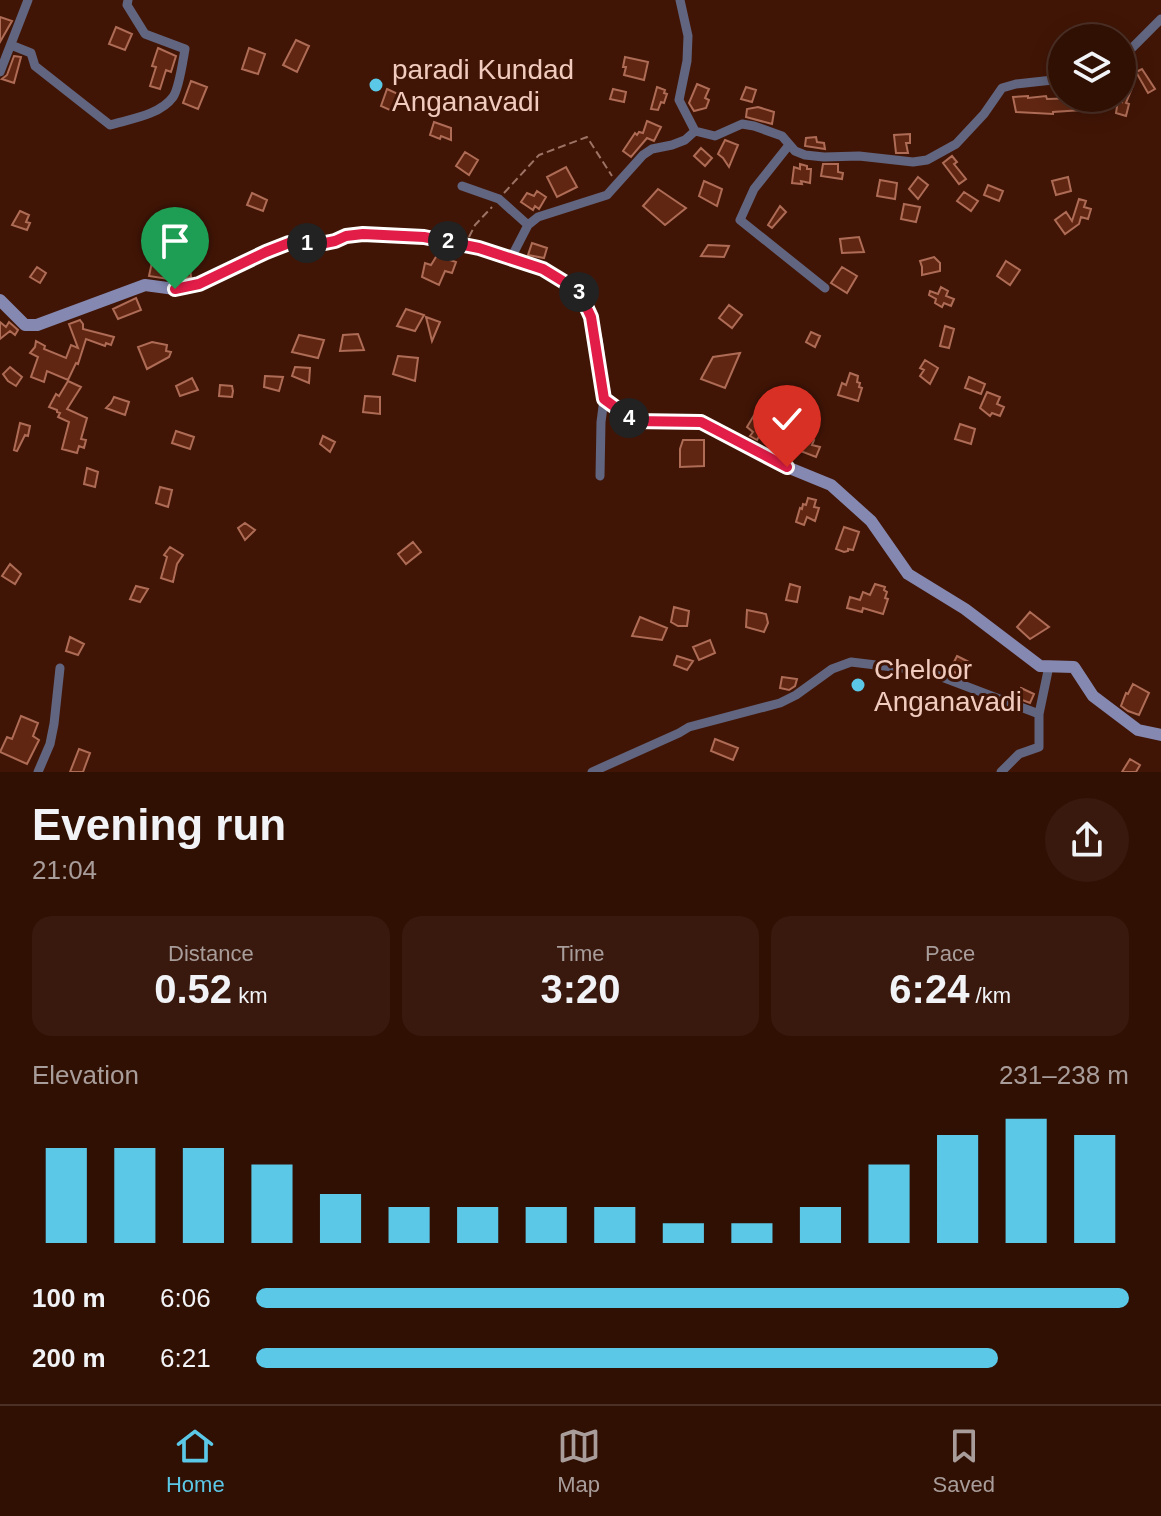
<!DOCTYPE html>
<meta charset="utf-8">
<style>
body{margin:0;font-family:Arial,sans-serif;background:#39190e;color:#f1f3f6;height:100vh;display:flex;flex-direction:column;font-size:30px;white-space:nowrap}
*{box-sizing:border-box;margin:0}
p{font-size:26px;color:#a89d9a}
.icon{flex:none;width:44px;height:44px;fill:none;stroke:currentColor;stroke-width:2;stroke-linecap:round;stroke-linejoin:round}
.map{position:relative;height:772px;overflow:hidden}
.sheet{display:flex;flex-direction:column;background:#311004;flex:1}
.sheet>*{flex:none}
.tools{position:absolute;left:1048px;top:24px;display:grid;gap:16px}
.tools a{display:grid;place-items:center;width:88px;height:88px;border-radius:50%;background:#311004;box-shadow:0 4px 20px #0003,0 0 0 2px #4c3026;font-size:40px}
.pin{position:absolute;display:grid;place-items:center;width:68px;height:68px;color:#fff;margin:-82px -34px;border-radius:50% 50% 50% 0;rotate:-45deg;box-shadow:0 0 8px #0007}
.pin .icon{rotate:45deg}
.km{position:absolute;width:40px;height:40px;margin:-20px;border-radius:50%;background:#222;color:#fff;font-size:22px;line-height:40px;text-align:center}
.round{display:grid;place-items:center;flex:none;width:84px;height:84px;border-radius:42px;background:#39190e}
.headline{display:flex;align-items:center;justify-content:space-between;height:136px;padding:0 32px}
h1{font-size:44px;font-weight:800;line-height:60px}
.metrics{display:grid;grid-template-columns:repeat(3,1fr);gap:12px;height:136px;padding:8px 32px}
.metrics div{display:grid;align-content:center;border-radius:20px;background:#39190e;text-align:center}
.metrics b{font-size:40px;font-weight:800}
.metrics small{font-size:22px;font-weight:400}
.metrics p{font-size:22px}
.chart{height:224px;padding:16px 32px}
.chart p{display:flex;justify-content:space-between}
.chart svg{width:100%;height:144px;margin-top:8px;stroke:#5bc8e7;stroke-width:6}
ul{padding:0 32px;list-style:none;font-size:26px}
li{display:grid;grid-template-columns:128px 96px 1fr;align-items:center;height:60px}
li i{height:20px;border-radius:10px;background:#5bc8e7}
.menu{display:flex;justify-content:space-around;align-items:center;height:112px;border-top:2px solid #4c3026;background:#311004;font-size:22px;color:#a89d9a}
.menu a{display:grid;justify-items:center;gap:4px}
.menu .on{color:#5bc8e7}
.map>svg:first-child{display:block}
.building{fill:#602611;stroke:#ae6c56;stroke-width:2}
.lines{fill:none;stroke-linecap:round;stroke-linejoin:round}
.path{stroke:#9c7365;stroke-width:2;stroke-dasharray:8 4;stroke-linecap:butt}
.minor{stroke:#62657f;stroke-width:9}
.secondary{stroke:#8589b2;stroke-width:12}
.route-casing{stroke:#fff;stroke-width:16}
.route{stroke:#e11d48;stroke-width:10}
.poi-dot{fill:#5bc8e7;stroke:#411506;stroke-width:3}
.labels{text-anchor:middle;dominant-baseline:central;stroke-width:6;stroke-linejoin:round;paint-order:stroke}
.poi-label{font-size:28px;fill:#f0cbbe;stroke:#411506;text-anchor:start}
</style>
<div class="map">
<svg width="1161" height="772" viewBox="0 0 1161 772">
<rect width="100%" height="100%" fill="#411506"/>
<path class="building" d="M0 17 12 21 0 42Z
M116 27 132 34 125 50 109 44Z
M296 40 309 46 297 72 283 65Z
M158 48 176 56 171 72 166 70 160 89 150 86 156 67 152 66Z
M249 48 265 54 258 74 242 69Z
M14 56 21 57 14 83 2 79 7 75Z
M625 57 648 62 644 80 624 75 626 67H623Z
M1142 69 1155 89 1148 93 1136 72Z
M1122 78 1134 83 1126 103 1129 104 1126 116 1116 113 1118 100 1122 102Z
M191 81 207 87 198 109 183 103Z
M697 84 709 89 705 98 709 100 706 108 694 111 689 103Z
M657 87 665 90 664 93 667 94 664 103 661 102 658 110 651 109Z
M746 87 756 90 752 102 741 99Z
M387 89 398 94 392 111 381 106Z
M613 89 626 92 624 102 610 99Z
M1028 96V98L1046 96 1047 99 1081 98 1082 110 1053 112V114L1016 112 1013 97Z
M758 107 774 112 772 124 746 117 747 109Z
M647 121 661 127 654 141 647 138 631 157 623 151 635 133 637 135 639 132 643 133Z
M434 122 451 128V140L441 136 440 139 430 135Z
M910 134V143H906L908 153H896L894 135Z
M816 137 817 142 824 143 825 149 805 146 806 138Z
M725 140 738 145 729 167 723 158 718 154Z
M701 148 712 158 705 166 694 156Z
M465 152 478 160 469 175 456 166Z
M952 156 957 162 954 164 966 179 959 184 943 163Z
M800 164 807 166V169H811L810 183 801 181 802 184 792 183 794 167 800 169Z
M823 164H838V172L843 173 842 179 821 176Z
M566 167 577 187 557 197 547 177Z
M918 177 928 185 918 199 909 189Z
M1068 177 1071 191 1056 195 1052 181Z
M880 180 897 183 895 199 877 196Z
M704 181 722 189 717 206 699 196Z
M988 185 1003 191 999 201 984 195Z
M658 189 686 208 665 225 643 206Z
M537 191 546 197 539 209 535 206 533 210 521 202 527 193 534 196Z
M964 192 978 201 971 211 957 201Z
M252 193 267 200 263 211 247 205Z
M1079 199 1086 201 1084 207 1091 209 1088 219 1081 217 1079 224 1065 234 1055 220 1066 212 1072 221Z
M904 204 920 207 916 222 901 219Z
M780 206 786 212 772 228 768 225Z
M20 211 29 215 26 222 30 223 27 230 12 225Z
M859 237 864 252 842 253 840 239Z
M532 243 547 248 544 258 528 255Z
M708 245 729 246 724 257 701 256Z
M439 252 451 256 450 260 456 262 452 273 445 271 439 285 422 277 425 263 431 265Z
M934 257 940 263V271L922 275V267L920 261Z
M1006 261 1020 270 1010 285 997 276Z
M152 262 176 269 177 265 190 268 191 277 175 280 149 276Z
M37 267 46 273 40 283 30 277Z
M842 267 857 276 847 293 831 283Z
M941 287 948 291 946 296 954 299 951 306 944 303 942 307 935 303 936 299 929 295 930 291 938 294Z
M136 298 141 310 118 319 113 309Z
M729 305 742 315 732 328 719 318Z
M406 309 424 315 415 331 397 326Z
M426 317 440 322 432 341Z
M80 320 83 324V329L114 337 111 345 106 343 105 346 86 339 78 364 76 363 68 380 47 371 44 382 31 377 38 357 30 353 35 347 36 341 45 346 44 349 66 358 71 345 78 348 69 324Z
M0 322 6 327 9 322 18 330 15 335 10 331 0 339Z
M945 326 954 329 949 348 940 346Z
M811 332 820 336 815 347 806 342Z
M358 334 364 350 340 351 343 335Z
M299 335 324 340 318 358 292 352Z
M152 342 167 345 166 351 171 352 169 357 147 369 138 347Z
M740 353 725 388 701 379 713 357Z
M398 356 418 358 415 381 393 374Z
M925 360 938 368 930 384 920 376 924 370 920 368Z
M10 367 22 377 16 386 8 381 3 374Z
M295 367 310 368 309 383 292 376Z
M850 373 858 376 857 382 860 383 859 387 862 388 858 401 838 395 842 383 846 385Z
M265 376 283 377 279 391 264 387Z
M969 377 985 384 981 394 965 388Z
M192 378 198 390 180 396 176 386Z
M68 381 81 387 67 409 87 418 81 439 86 440 84 448 79 446 77 453 62 449 69 422 58 417 60 413 57 412V410L49 407 56 394 59 396Z
M220 385 232 386 233 391 232 397 219 396Z
M987 392 1000 397 997 404 1004 407 1000 416 992 413 990 416 980 408Z
M365 396 380 397V414L363 412Z
M114 397 129 402 125 415 106 408 111 403Z
M756 412 772 423 767 430 764 428 757 440 750 436 753 432 747 427Z
M20 423 30 426 28 436 25 435 17 451 14 450Z
M960 424 975 429 971 444 955 439Z
M176 431 194 437 190 449 172 443Z
M794 432 814 440 812 445 820 447 816 457 790 447Z
M323 436 335 442 330 452 320 444Z
M683 440H704V466L680 467V449Z
M87 468 98 472 95 487 84 484Z
M160 487 172 490 168 507 156 503Z
M808 498 816 500 814 507 819 508 815 521 807 517 804 525 796 522 800 508 802 509 803 504 806 505Z
M245 523 255 530 245 540 238 528Z
M844 527 859 532 853 550 848 549V551L844 552 836 549Z
M413 542 421 552 406 564 398 554Z
M170 547 183 555 177 564 173 582 161 578 167 557 164 555Z
M10 564 21 574 15 584 2 576Z
M790 584 800 587 797 602 786 600Z
M875 584 885 587 884 590 887 592 885 598 888 599 883 614 863 608 862 612 847 608 850 597 860 600 863 592 870 595Z
M136 586 148 589 140 602 130 599Z
M674 607 689 611 687 626H678L671 622Z
M747 610 766 614 768 623 764 632 746 627Z
M1030 612 1049 627 1030 639 1017 627Z
M640 617 667 628 662 640 632 636Z
M70 637 84 644 78 655 66 651Z
M710 640 715 653 699 660 693 647Z
M677 656 693 661 687 670 674 665Z
M957 656 971 663 964 677 950 670Z
M782 677 797 679 795 686 789 690 780 688Z
M1133 684 1149 693 1139 715 1128 711 1121 706 1126 693 1128 694Z
M1021 688 1034 694 1030 703 1017 698Z
M21 716 38 723 33 736 39 740 27 764 0 752 7 737 12 739Z
M715 739 738 748 733 760 711 751Z
M79 749 90 753 83 772H70Z
M1130 759 1140 765 1136 772H1122Z"/>
<g class="lines">
<path class="path" d="M504 193 539 155 587 137 612 176
M469 237 475 225 492 207"/>
<path class="minor" d="M680 0 688 36 687 61 679 100 695 131
M11 45 31 53 35 66 110 125C130 119 160 115 173 97 179 89 183 60 185 49L145 34 127 5 128 0
M1122 58 1161 19
M0 72 28 0
M789 145 754 189 740 220 825 288
M462 186 499 199 528 225
M511 258 528 225 538 217 607 195 643 155 652 149 672 145 685 140 695 131 715 136 742 124 754 126 782 136 795 151 805 155 824 157 859 156 913 162 927 160 956 144 984 114 1002 88 1016 84 1062 79
M600 476 601 422 604 399
M38 772 50 744 54 724 60 668
M592 772 679 733 689 727 780 703 796 695 832 669 851 662 926 671 1039 714
M1001 772 1019 754 1039 747V714L1049 666"/>
<path class="secondary" d="M0 300 25 325H37L145 285 175 289 199 284 266 252 289 243H325L335 241 346 236 363 234 424 237 479 248 543 269 579 291 591 317 597 342 604 399 634 421 701 422 787 467 831 485 871 521 908 574 965 609 1040 666 1074 667 1093 696 1138 730 1161 735"/>
</g>
<g class="lines">
<defs>
<path id="route" d="M175 289 199 284 266 252 289 243H325L335 241 346 236 363 234 424 237 479 248 543 269 579 291 591 317 604 399 634 421 701 422 787 467"/>
</defs>
<use href="#route" class="route-casing"/>
<use href="#route" class="route"/>
</g>
<g class="poi-dot">
<circle cx="376" cy="85" r="8"/>
<circle cx="858" cy="685" r="8"/>
</g>
<g class="labels">
<g class="poi-label">
<text x="392" y="69">paradi Kundad<tspan x="392" dy="32">Anganavadi</tspan></text>
<text x="874" y="669">Cheloor<tspan x="874" dy="32">Anganavadi</tspan></text>
</g>
</g>
</svg>
<div class="tools">
<a><svg class="icon" aria-label="layers" viewBox="0 0 24 24"><path d="M12 4l9 5-9 5-9-5zM3 14l9 5 9-5"/></svg></a>
</div>
<div class="pin" style="left:175px;top:289px;background:#1e9e55"><svg class="icon" aria-label="arrive" viewBox="0 0 24 24"><path d="M6 21V4h12l-3 4 3 4H6"/></svg></div>
<div class="pin" style="left:787px;top:467px;background:#d93025"><svg class="icon" aria-label="check" viewBox="0 0 24 24"><path d="M5 12l5 5 9-10"/></svg></div>
<b class="km" style="left:307px;top:243px">1</b>
<b class="km" style="left:448px;top:241px">2</b>
<b class="km" style="left:579px;top:292px">3</b>
<b class="km" style="left:629px;top:418px">4</b>
</div>
<section class="sheet">
<div class="headline"><div><h1>Evening run</h1><p>21:04</p></div><a class="round"><svg class="icon" aria-label="share" viewBox="0 0 24 24"><path d="M12 15V3M7 8l5-5 5 5M5 13v7h14v-7"/></svg></a></div>
<div class="metrics">
<div><p>Distance</p><b>0.52<small> km</small></b></div>
<div><p>Time</p><b>3:20</b></div>
<div><p>Pace</p><b>6:24<small> /km</small></b></div>
</div>
<div class="chart"><p><span>Elevation</span>231–238 m</p>
<svg viewBox="0 0 160 44" preserveAspectRatio="none"><path d="M5 44V15M15 44V15M25 44V15M35 44V20M45 44V29M55 44V33M65 44V33M75 44V33M85 44V33M95 44V38M105 44V38M115 44V33M125 44V20M135 44V11M145 44V6M155 44V11"/></svg>
</div>
<ul>
<li><b>100 m</b>6:06<i style="width:100%"></i></li>
<li><b>200 m</b>6:21<i style="width:85%"></i></li>
</ul>
</section>
<nav class="menu">
<a class="on"><svg class="icon" aria-label="home" viewBox="0 0 24 24"><path d="M3 11l9-7 9 7M6 9v11h12V9"/></svg>Home</a>
<a><svg class="icon" aria-label="map" viewBox="0 0 24 24"><path d="M3 6l6-2 6 2 6-2v14l-6 2-6-2-6 2zM9 4v14M15 6v14"/></svg>Map</a>
<a><svg class="icon" aria-label="saved" viewBox="0 0 24 24"><path d="M7 4h10v16l-5-4-5 4z"/></svg>Saved</a>
</nav>
